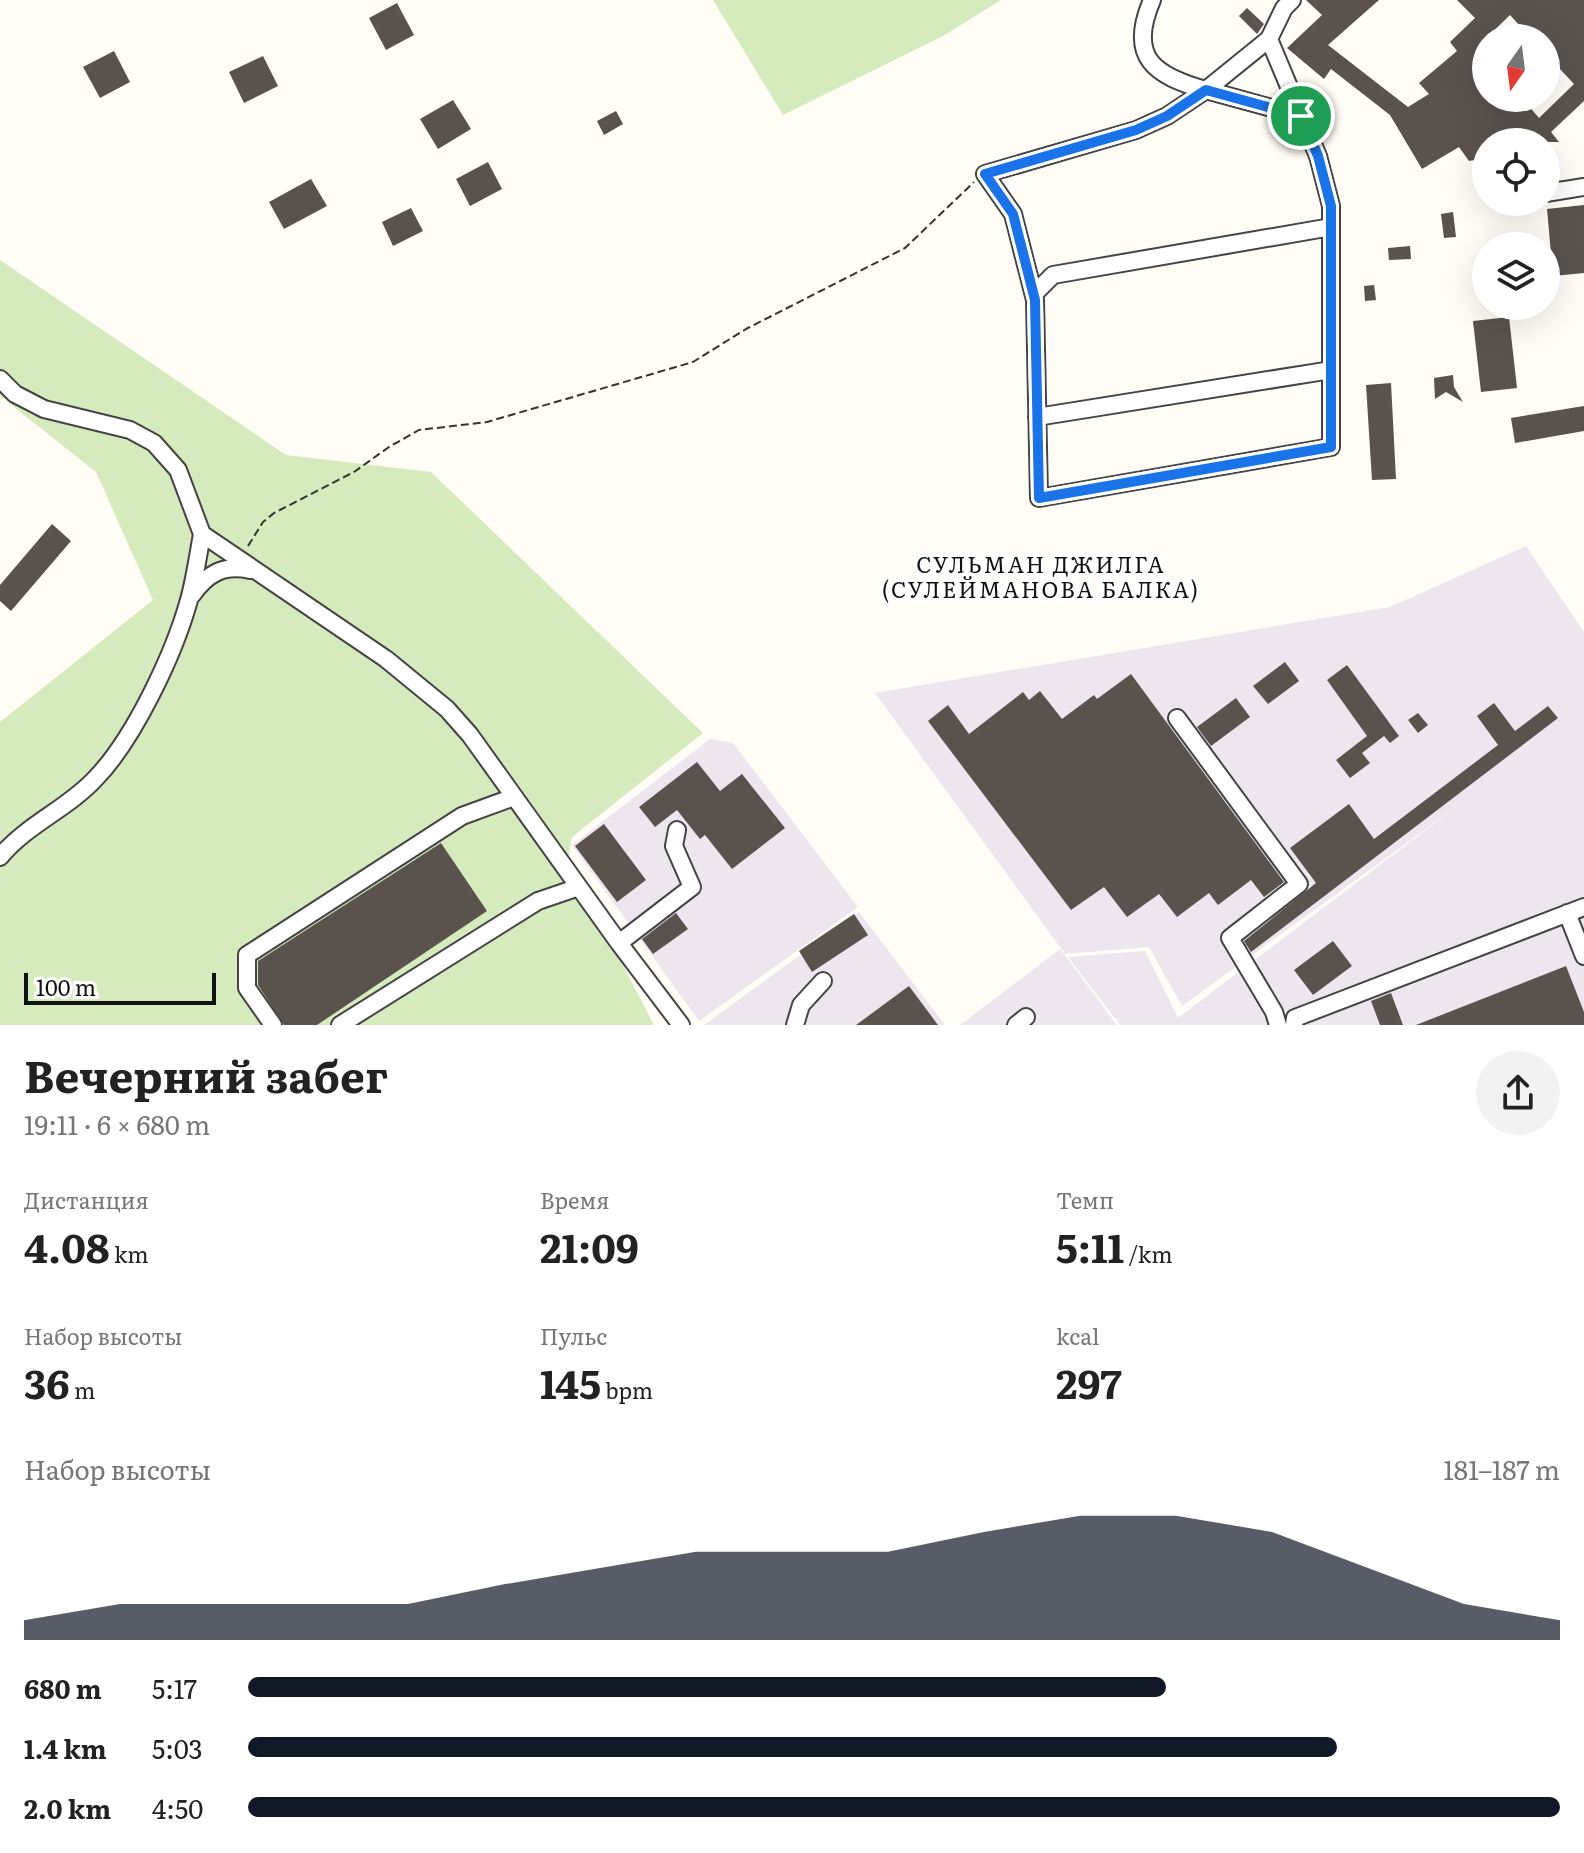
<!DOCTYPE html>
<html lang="ru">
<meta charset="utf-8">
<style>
body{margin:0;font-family:Literata,serif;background:#f2f2f2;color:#222;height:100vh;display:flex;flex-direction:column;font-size:30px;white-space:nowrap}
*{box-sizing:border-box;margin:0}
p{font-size:26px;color:#767676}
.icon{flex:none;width:44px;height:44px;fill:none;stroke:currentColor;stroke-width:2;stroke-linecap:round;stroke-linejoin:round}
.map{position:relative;height:1025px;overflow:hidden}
.details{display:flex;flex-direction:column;background:#fff;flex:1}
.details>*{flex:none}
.needle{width:52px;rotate:194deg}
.buttons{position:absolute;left:1472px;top:24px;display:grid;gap:16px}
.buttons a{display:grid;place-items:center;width:88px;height:88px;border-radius:50%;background:#fff;box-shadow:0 8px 32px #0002;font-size:40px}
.scale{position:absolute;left:24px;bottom:20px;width:192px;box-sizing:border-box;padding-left:8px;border:4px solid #111;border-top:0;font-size:22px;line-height:28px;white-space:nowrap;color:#111;-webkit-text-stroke:6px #fff;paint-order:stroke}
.pin{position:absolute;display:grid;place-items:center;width:68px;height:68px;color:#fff;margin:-34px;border:4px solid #fff;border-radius:50%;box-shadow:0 2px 8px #0007}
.round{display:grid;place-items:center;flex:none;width:84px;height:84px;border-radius:42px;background:#f2f2f2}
.summary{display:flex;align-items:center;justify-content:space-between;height:136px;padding:0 24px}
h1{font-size:44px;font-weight:700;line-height:60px}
.metrics{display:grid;grid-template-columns:repeat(3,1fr);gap:12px;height:136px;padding:8px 24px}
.metrics div{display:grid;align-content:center}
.metrics b{font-size:40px;font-weight:700}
.metrics small{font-size:22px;font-weight:400}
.metrics p{font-size:22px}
.chart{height:224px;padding:16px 24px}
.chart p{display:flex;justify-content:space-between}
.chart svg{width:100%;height:144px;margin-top:8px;fill:#111827;opacity:.7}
ul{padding:0 24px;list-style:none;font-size:26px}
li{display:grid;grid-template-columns:128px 96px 1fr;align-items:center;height:60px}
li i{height:20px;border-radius:10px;background:#111827}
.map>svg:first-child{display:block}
.industrial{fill:#eee6ef}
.green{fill:#d5ebbd}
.building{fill:#5a524d;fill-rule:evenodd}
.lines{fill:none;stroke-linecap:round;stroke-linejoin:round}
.minor-casing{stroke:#444;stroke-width:20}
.path{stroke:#333;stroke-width:2;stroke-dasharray:8 4;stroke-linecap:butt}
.minor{stroke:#fff;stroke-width:16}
.route-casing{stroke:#fff;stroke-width:16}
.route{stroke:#1a73e8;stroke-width:10}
.labels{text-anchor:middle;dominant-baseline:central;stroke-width:8;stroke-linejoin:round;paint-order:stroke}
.neighbourhood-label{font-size:22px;letter-spacing:2px;fill:#111;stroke:#fff}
</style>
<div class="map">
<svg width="1584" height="1025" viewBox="0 0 1584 1025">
<rect width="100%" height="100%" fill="#fffdf5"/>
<path class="industrial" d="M1526 546 1584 632V1025H1120L1068 957 1145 951 1178 1018 1459 805 1182 1006 1149 947 1065 954 875 693 1390 607Z
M710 739 733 743 858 907 699 1021 572 845Z
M859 912 945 1025H704Z
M1060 949 1117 1025H960Z"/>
<path class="green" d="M713 0H1001L943 36 783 115Z
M0 260 286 455 431 472 703 733 572 837 568 859 654 1025H0V722L153 600 96 472 0 396Z"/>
<path class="building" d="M1306 0H1379L1328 45 1408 107 1429 94 1419 83 1457 51 1450 42 1475 18 1457 0H1584V101L1551 132 1559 142H1486V158L1469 161 1459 147 1422 169 1390 115 1331 69 1324 79 1287 48 1322 15ZM1510 15 1531 38H1546V54L1574 84 1539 118 1522 98H1486V57L1478 46Z
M397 3 414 35 386 50 369 18Z
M1247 8 1264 24 1257 34 1239 16Z
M114 51 130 82 100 98 83 67Z
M263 56 278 86 244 103 229 72Z
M453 100 471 129 438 149 420 119Z
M616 111 623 124 604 135 597 121Z
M488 162 502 189 470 206 456 179Z
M311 179 327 206 284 229 269 202Z
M1584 205V273L1553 276 1547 209Z
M411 208 423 231 393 246 382 222Z
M1453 212 1456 237 1444 238 1441 214Z
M1410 246 1411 259 1389 260 1388 248Z
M1374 285 1376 300 1365 301 1364 286Z
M1509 317 1517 388 1481 392 1473 321Z
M1453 375 1454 387 1463 402 1446 392 1435 399 1434 378Z
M1391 383 1396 479 1372 480 1366 385Z
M1584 406V431L1515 443 1511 418Z
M52 524 71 541 11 611 0 601V585Z
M1285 662 1299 681 1268 704 1253 686Z
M1347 665 1399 736 1390 743 1384 736 1362 753 1370 763 1350 778 1336 760 1367 736 1327 680Z
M1131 674 1284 882 1264 897 1251 880 1218 905 1209 893 1177 917 1159 894 1127 917 1104 887 1071 910 928 721 948 705 969 734 1023 692 1029 700 1040 691 1062 719 1094 695 1097 699Z
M1236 698 1250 717 1211 746 1197 727Z
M1494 703 1515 731 1548 706 1558 718 1251 952 1244 941 1316 883 1290 848 1349 804 1374 839 1498 745 1477 716Z
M1418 713 1428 725 1418 733 1408 720Z
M697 762 720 791 742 774 785 828 732 869 705 835 700 839 677 810 655 827 639 807Z
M604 824 646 880 617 902 575 846Z
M441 843 487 911 317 1025H284L258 985V961Z
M676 913 688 929 653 954 642 939Z
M854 914 868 935 812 972 799 951Z
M1333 941 1352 966 1313 995 1294 970Z
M1566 966 1584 1012V1025H1416Z
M909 986 938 1025H856Z
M1391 993 1403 1025H1380L1371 1001Z"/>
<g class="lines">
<defs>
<path id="minor" d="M1152 0C1127 58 1155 76 1206 90L1167 116 1136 130 985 174 1013 214 1035 300 1039 498 1331 447V206L1318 156 1269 39
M1206 90 1269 39 1284 8 1292 0
M1206 90 1301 116
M1546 193 1584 187
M1034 294 1053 275 1331 227
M0 379 15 394 44 409 130 430 154 443 178 470 202 534 386 659 447 709 470 735 619 943 681 1025
M1037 417 1331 370
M192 595C207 574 223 564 250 570
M1177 718 1299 884 1230 938 1274 1012 1278 1025
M0 857C26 825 67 809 95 779 134 739 174 654 189 600 195 578 198 556 202 534
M1567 913 1584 956
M619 943 692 887 674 846 677 830
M273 1025 247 988V955L462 816 514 797
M340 1025 538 901 579 887
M795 1025 801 1005 823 981
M1016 1025 1026 1017
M1294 1025 1295 1018 1584 907"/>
</defs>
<use href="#minor" class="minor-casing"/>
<path class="path" d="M248 546 263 522 274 513 354 472 389 447 419 430 487 422 693 362 746 329 905 248 974 182"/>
<use href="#minor" class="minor"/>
</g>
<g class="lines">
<defs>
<path id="route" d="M1206 90 1301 116 1318 156 1331 206V447L1039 498 1035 300 1013 214 985 174 1136 130 1167 116Z"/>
</defs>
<use href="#route" class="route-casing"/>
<use href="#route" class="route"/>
</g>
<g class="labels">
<g class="neighbourhood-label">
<text x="1041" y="563">СУЛЬМАН ДЖИЛГА<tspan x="1041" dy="25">(СУЛЕЙМАНОВА БАЛКА)</tspan></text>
</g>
</g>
</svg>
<div class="buttons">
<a><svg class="needle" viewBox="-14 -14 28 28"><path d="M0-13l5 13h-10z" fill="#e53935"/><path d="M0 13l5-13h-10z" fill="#767676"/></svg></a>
<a><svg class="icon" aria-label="locate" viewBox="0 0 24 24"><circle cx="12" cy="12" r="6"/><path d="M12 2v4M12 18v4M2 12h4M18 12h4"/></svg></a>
<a><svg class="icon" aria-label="layers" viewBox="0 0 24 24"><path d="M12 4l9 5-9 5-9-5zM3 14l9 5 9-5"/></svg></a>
</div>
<div class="scale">100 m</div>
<div class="pin" style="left:1301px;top:116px;background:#1e9e55"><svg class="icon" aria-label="arrive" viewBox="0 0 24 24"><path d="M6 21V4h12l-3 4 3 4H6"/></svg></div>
</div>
<section class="details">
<div class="summary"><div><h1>Вечерний забег</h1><p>19:11 · 6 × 680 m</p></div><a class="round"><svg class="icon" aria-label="share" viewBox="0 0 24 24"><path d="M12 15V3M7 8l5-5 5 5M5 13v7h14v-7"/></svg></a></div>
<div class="metrics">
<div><p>Дистанция</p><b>4.08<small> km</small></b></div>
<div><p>Время</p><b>21:09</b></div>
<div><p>Темп</p><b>5:11<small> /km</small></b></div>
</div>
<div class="metrics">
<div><p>Набор высоты</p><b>36<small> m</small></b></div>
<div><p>Пульс</p><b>145<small> bpm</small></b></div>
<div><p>kcal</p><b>297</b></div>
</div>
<div class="chart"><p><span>Набор высоты</span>181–187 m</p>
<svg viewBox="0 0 160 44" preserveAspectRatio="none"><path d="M0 44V38L10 33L20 33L30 33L40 33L50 27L60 22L70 17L80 17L90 17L100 11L110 6L120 6L130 11L140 22L150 33L160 38V44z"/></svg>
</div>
<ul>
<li><b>680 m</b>5:17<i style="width:70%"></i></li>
<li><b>1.4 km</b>5:03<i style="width:83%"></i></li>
<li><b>2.0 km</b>4:50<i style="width:100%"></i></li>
</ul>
</section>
